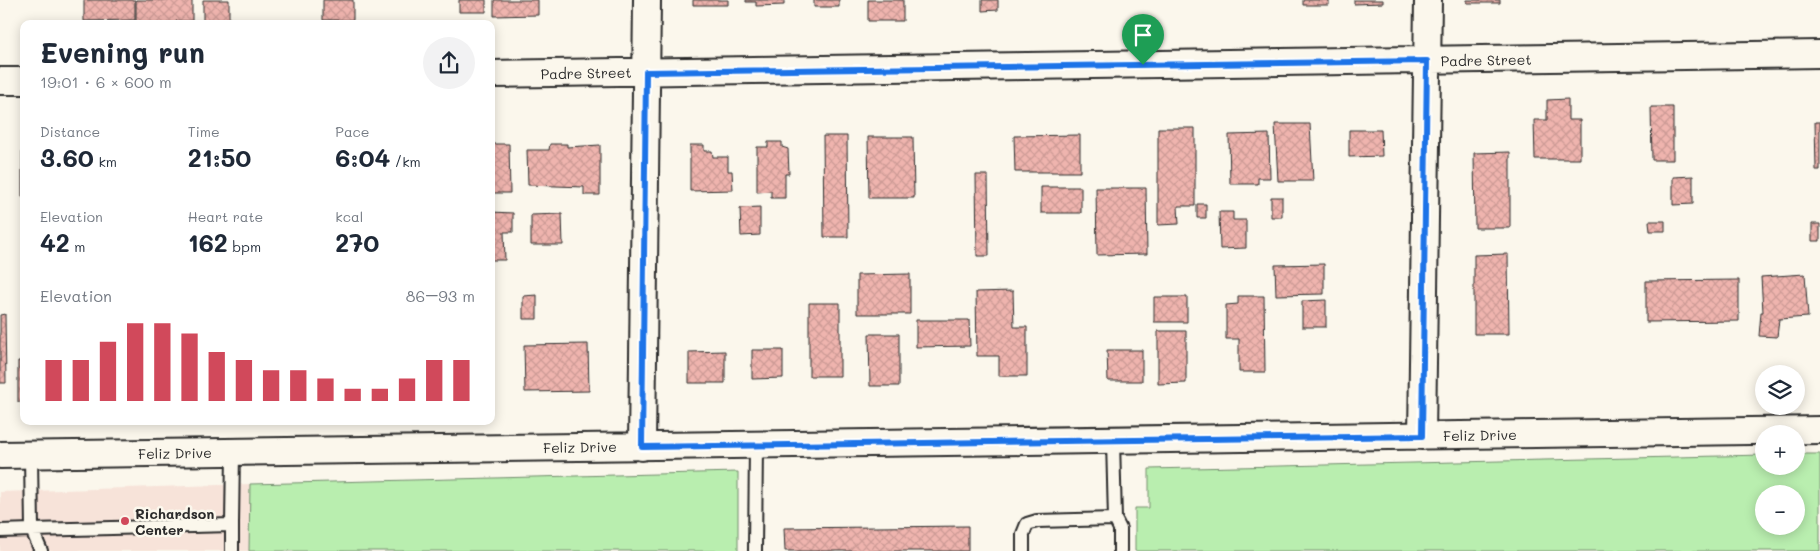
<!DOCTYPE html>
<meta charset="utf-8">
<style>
body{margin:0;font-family:Mali,sans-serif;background:#f2f2f3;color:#1f2937;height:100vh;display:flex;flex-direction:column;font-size:19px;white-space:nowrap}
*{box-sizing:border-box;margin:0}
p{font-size:16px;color:#747a83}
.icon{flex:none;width:28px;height:28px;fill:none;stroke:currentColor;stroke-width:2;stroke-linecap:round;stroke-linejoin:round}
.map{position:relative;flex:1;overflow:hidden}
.details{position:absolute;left:20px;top:20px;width:475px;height:405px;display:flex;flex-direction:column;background:#fff;border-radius:10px;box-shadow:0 2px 12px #0003}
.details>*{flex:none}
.controls{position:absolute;left:1755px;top:365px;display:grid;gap:10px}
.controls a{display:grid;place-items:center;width:50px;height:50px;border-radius:50%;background:#fff;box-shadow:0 2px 12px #0003;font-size:25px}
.pin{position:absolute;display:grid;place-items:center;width:42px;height:42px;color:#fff;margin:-51px -21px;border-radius:50% 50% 50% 0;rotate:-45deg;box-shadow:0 0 5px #0007}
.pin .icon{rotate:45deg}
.round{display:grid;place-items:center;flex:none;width:52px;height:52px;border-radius:26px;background:#f2f2f3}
.headline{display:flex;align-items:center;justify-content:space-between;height:85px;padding:0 20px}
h1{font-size:28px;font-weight:700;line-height:38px}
.stats{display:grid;grid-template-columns:repeat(3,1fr);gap:8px;height:85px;padding:5px 20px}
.stats div{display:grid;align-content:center}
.stats b{font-size:25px;font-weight:700}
.stats small{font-size:14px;font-weight:400}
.stats p{font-size:14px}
.chart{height:140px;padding:10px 20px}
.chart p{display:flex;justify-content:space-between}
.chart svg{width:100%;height:90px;margin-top:5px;stroke:#d1495b;stroke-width:6}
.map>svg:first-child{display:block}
.built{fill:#f7e3d9}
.grass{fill:#b9eeaf;stroke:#728c6d;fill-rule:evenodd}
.building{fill:url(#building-cross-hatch);stroke:#2b2b2b}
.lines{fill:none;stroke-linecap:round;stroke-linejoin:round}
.service-casing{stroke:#2b2b2b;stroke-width:16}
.minor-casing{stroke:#2b2b2b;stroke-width:30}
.service{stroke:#fbf7ec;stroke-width:12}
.minor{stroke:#fbf7ec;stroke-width:26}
.route-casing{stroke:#fff;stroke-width:10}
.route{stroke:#1a73e8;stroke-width:6}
.poi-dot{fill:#d1495b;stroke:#fbf7ec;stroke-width:2}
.labels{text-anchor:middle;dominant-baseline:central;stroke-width:5;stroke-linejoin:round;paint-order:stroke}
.street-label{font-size:14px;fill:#2b2b2b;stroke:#fbf7ec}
.poi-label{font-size:14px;font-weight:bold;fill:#2b2b2b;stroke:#fbf7ec;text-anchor:start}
</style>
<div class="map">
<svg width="1820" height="551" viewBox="0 0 1820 551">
<defs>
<pattern id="building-cross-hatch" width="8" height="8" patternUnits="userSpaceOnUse" patternTransform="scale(1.25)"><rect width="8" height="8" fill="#efb4ae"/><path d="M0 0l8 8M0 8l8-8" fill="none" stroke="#cd9b96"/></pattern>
</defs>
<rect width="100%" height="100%" fill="#fbf7ec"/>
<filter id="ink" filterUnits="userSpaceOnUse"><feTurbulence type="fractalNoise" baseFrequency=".02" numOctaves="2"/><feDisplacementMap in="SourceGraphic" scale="10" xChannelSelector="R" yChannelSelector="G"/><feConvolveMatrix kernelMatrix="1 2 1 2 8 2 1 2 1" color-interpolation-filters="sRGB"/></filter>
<g filter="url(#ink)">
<path class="built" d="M250 484 249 551H0V492Z"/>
<path class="grass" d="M1796 454H1820V551H1135V508H1149V469L1764 455V466H1796ZM1764 494H1796V526H1764Z
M738 472V551H249L250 484Z"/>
<path class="building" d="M84 0H135V20L84 21Z
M136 0H192V21H176V24H136Z
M203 0H229V21H203Z
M323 0H353V20H323Z
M459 0H486V12H459Z
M494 0H538V15L494 16Z
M693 0H728V5H693Z
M746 0H784V5L756 6V2H746Z
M814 0H839V7H814Z
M868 0H903V21H868Z
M982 0H998V10L982 11Z
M1303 0H1329V5H1303Z
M1354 0H1383V3L1354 4Z
M1467 0H1500V3H1467Z
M1568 99V120H1580V159H1535L1534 120H1547V100Z
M1651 107H1673V160H1652Z
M1815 122H1820V170H1816Z
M1275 124H1310L1313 181H1278Z
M1158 128H1195V206H1178L1179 224 1158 225Z
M1349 130H1381L1382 156 1349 157Z
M1269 134 1270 178H1258V184H1230L1229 135Z
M1080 135V172H1015L1014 136Z
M491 136 493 144H509L510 193H491Z
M823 136H847L848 237H824Z
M868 137H913L914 198H869Z
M768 142H782V147L788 149 789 174H785V198H771V191L757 192V147H768Z
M550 144H567V147L600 145V195H584V187L528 185 527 150H549Z
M690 145H704V151H712L713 157H728V171H732L733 190 690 191Z
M22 146H24V197H22Z
M1510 152V228H1475L1474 153Z
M976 175H988L989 256H977Z
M1693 176V204L1673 205V177Z
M1041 187H1081V213H1041Z
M1096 188H1146L1147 254 1097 255Z
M1271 197H1282V217H1271Z
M1197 204H1206V218H1197Z
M760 207V235L741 236 740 208Z
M491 212 513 213V232H504L505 260H491Z
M1219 212H1233V220H1246V248L1220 249Z
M562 214 563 245H531V215Z
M1649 221H1665V231H1650Z
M1812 224H1820V241H1812Z
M1508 254 1509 334H1474V255Z
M1324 264V294L1276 295 1275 265Z
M910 274V314H857V275Z
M1805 274 1808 317 1779 319 1777 337 1759 336 1761 312H1763L1761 277Z
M1739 280V321L1646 322V281Z
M1013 291 1014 327H1027V376H999V356H977L976 292Z
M537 295V319H523V296Z
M1238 296H1264L1265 372H1239V339H1226V305L1238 304Z
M1154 297H1187V322H1154Z
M1326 300V327H1302V301Z
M809 303H840V376H809Z
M5 314 6 383H0V315Z
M916 320H969L970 346 916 347Z
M1158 331H1186V383L1158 384Z
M869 334H899V386H870Z
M588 344 589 391 525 392 524 345Z
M752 350H783V378L752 379Z
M1107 350H1142V381H1108Z
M725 351V383H689V352Z
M18 361H24V402H18Z
M968 526V551H785L784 528Z"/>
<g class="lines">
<defs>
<path id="service" d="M1113 441 1115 519 1120 529V551
M232 525 233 452
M0 531 32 530 31 455
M41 551 32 530 232 525V551
M755 551 756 445
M1023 551V534L1027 524 1037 521 1115 519"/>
<path id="minor" d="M491 74 1820 54
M0 81H24
M1422 436 1428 0
M642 447 647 0
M0 455 1820 430"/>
</defs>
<use href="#service" class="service-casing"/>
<use href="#minor" class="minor-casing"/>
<use href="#service" class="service"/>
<use href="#minor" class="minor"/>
</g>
</g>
<g class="lines" filter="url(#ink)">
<defs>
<path id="route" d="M1427 61 1422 436 642 447 646 72Z"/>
</defs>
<use href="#route" class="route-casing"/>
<use href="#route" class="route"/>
</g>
<circle class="poi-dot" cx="125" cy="521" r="5"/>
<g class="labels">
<g class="street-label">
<text transform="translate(1486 60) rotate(-1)">Padre Street</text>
<text transform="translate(586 73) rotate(-1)">Padre Street</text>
<text transform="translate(1480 435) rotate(-1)">Feliz Drive</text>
<text transform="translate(580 447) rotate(-1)">Feliz Drive</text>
<text transform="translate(175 453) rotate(-1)">Feliz Drive</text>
</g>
<g class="poi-label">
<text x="135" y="513">Richardson<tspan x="135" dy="16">Center</tspan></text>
</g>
</g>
</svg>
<div class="controls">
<a><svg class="icon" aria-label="layers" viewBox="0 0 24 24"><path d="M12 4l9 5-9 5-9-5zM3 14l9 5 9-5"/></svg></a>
<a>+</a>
<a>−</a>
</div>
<div class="pin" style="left:1143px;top:65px;background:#1e9e55"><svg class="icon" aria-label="arrive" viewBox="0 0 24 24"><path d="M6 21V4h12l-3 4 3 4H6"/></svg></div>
<section class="details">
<div class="headline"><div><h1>Evening run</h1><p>19:01 · 6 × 600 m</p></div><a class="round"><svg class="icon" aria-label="share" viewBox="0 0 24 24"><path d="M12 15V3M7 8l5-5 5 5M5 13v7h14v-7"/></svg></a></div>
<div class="stats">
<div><p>Distance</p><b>3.60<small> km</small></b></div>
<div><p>Time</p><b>21:50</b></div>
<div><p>Pace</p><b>6:04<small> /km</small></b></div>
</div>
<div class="stats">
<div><p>Elevation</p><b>42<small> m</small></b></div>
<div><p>Heart rate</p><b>162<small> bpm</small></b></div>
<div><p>kcal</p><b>270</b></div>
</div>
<div class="chart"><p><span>Elevation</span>86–93 m</p>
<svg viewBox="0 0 160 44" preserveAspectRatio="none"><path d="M5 44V24M15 44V24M25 44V15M35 44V6M45 44V6M55 44V11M65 44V20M75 44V24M85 44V29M95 44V29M105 44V33M115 44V38M125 44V38M135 44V33M145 44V24M155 44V24"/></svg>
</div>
</section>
</div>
